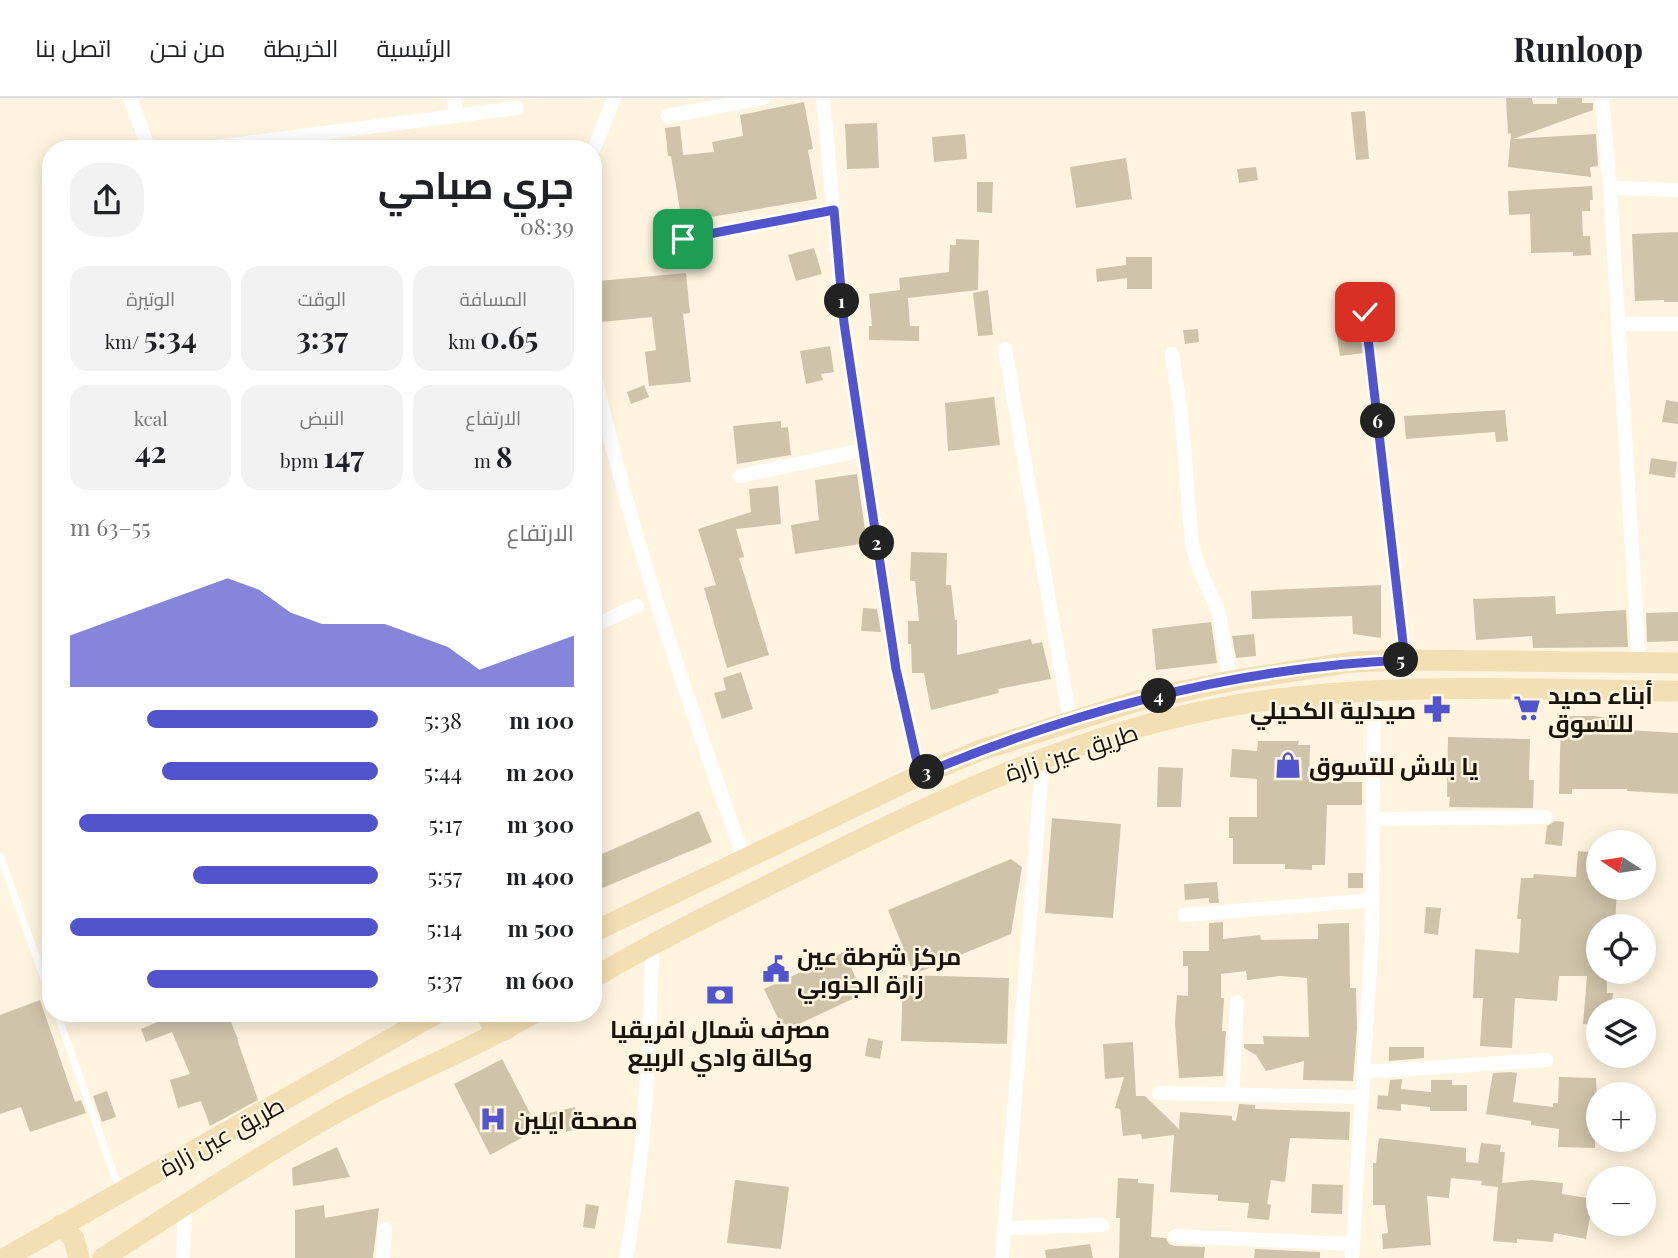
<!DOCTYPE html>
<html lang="ar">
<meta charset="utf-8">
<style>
body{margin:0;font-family:"Playfair Display",Cairo,serif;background:#f2f2f2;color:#202124;direction:rtl;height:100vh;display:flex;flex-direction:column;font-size:26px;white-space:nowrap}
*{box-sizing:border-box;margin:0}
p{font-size:23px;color:#757577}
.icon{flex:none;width:38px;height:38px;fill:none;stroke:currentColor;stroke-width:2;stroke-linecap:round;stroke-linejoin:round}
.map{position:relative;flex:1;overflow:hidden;direction:ltr}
.drawer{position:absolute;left:42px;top:42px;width:560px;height:882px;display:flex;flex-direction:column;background:#fff;border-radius:28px;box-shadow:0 4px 18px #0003;direction:rtl}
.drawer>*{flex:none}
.needle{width:46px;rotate:282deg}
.buttons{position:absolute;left:1586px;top:732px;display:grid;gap:14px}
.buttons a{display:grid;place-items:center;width:70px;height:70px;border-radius:50%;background:#fff;box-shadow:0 4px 18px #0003;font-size:35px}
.pin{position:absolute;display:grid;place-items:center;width:60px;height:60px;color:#fff;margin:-30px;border-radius:14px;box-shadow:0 4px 10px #0006}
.km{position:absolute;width:35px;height:35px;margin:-18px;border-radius:50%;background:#222;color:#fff;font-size:19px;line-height:35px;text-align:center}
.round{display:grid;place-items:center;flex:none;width:74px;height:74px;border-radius:28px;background:#f2f2f2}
.headline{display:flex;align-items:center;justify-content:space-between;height:119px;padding:0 28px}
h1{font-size:38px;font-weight:700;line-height:52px}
.stats{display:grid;grid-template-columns:repeat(3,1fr);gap:10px;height:119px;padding:7px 28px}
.stats div{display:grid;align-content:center;border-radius:18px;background:#f2f2f2;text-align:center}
.stats b{font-size:30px;font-weight:700}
.stats small{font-size:19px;font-weight:400}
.stats p{font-size:19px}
.chart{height:196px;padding:14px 28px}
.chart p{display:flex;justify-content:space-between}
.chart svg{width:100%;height:126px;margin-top:7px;fill:#5254cb;opacity:.7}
ul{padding:0 28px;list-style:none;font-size:23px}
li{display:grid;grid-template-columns:112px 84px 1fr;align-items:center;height:52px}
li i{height:18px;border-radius:9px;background:#5254cb}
header{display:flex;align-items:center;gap:42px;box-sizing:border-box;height:98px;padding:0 35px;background:#fff;border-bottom:2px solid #e0e0e0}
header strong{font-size:33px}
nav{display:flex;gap:38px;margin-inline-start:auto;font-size:24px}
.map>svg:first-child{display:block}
.building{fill:#cfc3a9}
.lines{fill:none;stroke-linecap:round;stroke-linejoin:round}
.lane{stroke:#fff;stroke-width:7}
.street{stroke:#fff;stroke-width:14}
.primary{stroke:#f3dfb4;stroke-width:21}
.route-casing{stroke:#fff;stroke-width:14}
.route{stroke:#5254cb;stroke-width:9}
.labels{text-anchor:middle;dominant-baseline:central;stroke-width:5;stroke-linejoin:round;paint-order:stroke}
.poi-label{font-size:24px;font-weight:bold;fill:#19140b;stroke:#fef4df;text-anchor:start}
.street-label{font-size:24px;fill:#19140b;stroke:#fef4df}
</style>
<header>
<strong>Runloop</strong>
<nav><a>الرئيسية</a><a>الخريطة</a><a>من نحن</a><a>اتصل بنا</a></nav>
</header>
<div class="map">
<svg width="1678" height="1160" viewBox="0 0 1678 1160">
<rect width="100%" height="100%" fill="#fef4df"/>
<path class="building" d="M1506 0H1532L1533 6H1557V0H1582V5H1593V12L1513 41 1596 36 1598 68 1590 69 1591 79 1508 69 1511 35 1508 36Z
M804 4 813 51 808 52 817 101 682 124 671 58H668L665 30 680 28 683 57 714 54 712 44 743 38 740 17Z
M1365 13 1369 61 1356 62 1351 14Z
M877 25 879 70 847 71 845 26Z
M965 36 967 61 934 64 932 39Z
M1126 60 1132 101 1076 110 1070 69Z
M1256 69 1258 82 1239 85 1237 71Z
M977 84H993L992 115 977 114Z
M1592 88 1593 102H1590V113H1582L1583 138H1590L1591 157 1573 158V154L1531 155 1530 116 1509 117 1508 93Z
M1678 134V204H1664V202L1635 203 1632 136Z
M956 141 979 142 978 192 908 200 910 228H919V243L869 242V228H872L869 196 900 192 899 180 949 174 950 147H956Z
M814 150 822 176 796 183 788 157Z
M1126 159H1152V191H1127V180L1097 184 1096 171 1126 167Z
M686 175 690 215 683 216 691 284 649 288 645 254 656 252 652 219 601 224 598 183Z
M988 192 993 237 978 238 973 195Z
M1360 227 1364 255 1340 258 1336 231Z
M1198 231 1199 244 1185 246 1183 232Z
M830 248 834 274 821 276 823 282 806 286 800 253Z
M644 287 649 299 631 306 627 294Z
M994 299 1000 347 948 353 945 305Z
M1666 302 1678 304V326L1662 324Z
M1505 312 1508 343 1496 344 1495 334 1406 341 1404 318Z
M781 323V330L788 329 791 357 737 366 733 328Z
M1651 360 1677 364 1675 380 1649 376Z
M857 376 867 445 795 456 791 427 819 422 815 382Z
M778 388 781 426 736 431 744 459 739 460 769 557 727 570 704 490 716 487 698 431 751 414 749 391Z
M911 454 947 455 946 487H951L955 522H957V557L1031 541 1032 546 1042 544 1051 581 998 591 999 595 931 612 924 575H912L911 546H908V523H919L915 483H910Z
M1381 487V540L1353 536 1352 518 1252 521 1251 493Z
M1555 498 1556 516 1626 512 1628 549 1533 550 1532 538 1476 542 1473 501Z
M863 510 877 511 881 534 861 533Z
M1678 514V543L1647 544 1646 515Z
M1211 524 1217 565 1156 572 1152 531Z
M1254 536 1256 558 1236 560 1232 538Z
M741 574 753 611 722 621 714 595 726 592 723 580Z
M1561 618H1595L1630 623 1628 632 1678 635V696L1627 693V691H1572V696H1559Z
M1448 639 1530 641 1529 682H1534L1533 710 1449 709 1450 699H1447Z
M1258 643H1299L1298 647H1310L1309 684H1362V707H1327L1325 767H1312V772L1285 771V766H1233V740H1229V719H1257V681L1230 679 1232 651 1257 653Z
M1158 669 1183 670 1181 709H1157Z
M699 713 712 744 593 794V760Z
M1052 720 1121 726 1113 820 1045 815Z
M1555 723 1564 724 1562 748 1545 746 1547 728Z
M1578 753 1598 755V789H1617L1615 828H1598V873H1607V895H1613L1611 912H1598V927L1583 926 1587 878H1559L1557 903 1515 900 1512 950 1480 948 1483 900H1473L1475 851 1519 855 1521 821H1517L1521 780H1533L1534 776 1576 779Z
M1011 761 1022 769 1011 836 914 876 888 812Z
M1348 775H1363V790H1348Z
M1217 784 1219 805H1209V800L1185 802 1184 786Z
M1426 809 1441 810 1438 837 1424 835Z
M1223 824V841L1260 837 1261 842 1318 841V826L1349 825 1350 890H1356L1357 930 1353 983 1303 982 1304 963 1266 973 1256 957 1244 950V946H1264L1263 938 1309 939 1307 880 1280 878 1247 882 1246 873 1221 876V900H1224L1222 933H1226L1223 978 1179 980 1175 925 1177 897 1188 898V868H1183V853H1209V825Z
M844 854 863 896 784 933 764 891Z
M903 877 1009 880 1007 946 901 943Z
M40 902 75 1004 81 1002 86 1015 30 1034 21 1009 0 1016V917Z
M179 915H227L238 941H237L258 1002 210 1028 201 1003 178 1010 170 982 190 976 172 934 146 944 141 931Z
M868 940 883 943 880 961 865 958Z
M1133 944 1136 998H1145L1179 1031 1180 1014 1232 1018V1022L1236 1023 1239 1006 1255 1007V1011L1350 1014 1349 1042 1290 1040 1285 1084 1271 1082 1267 1106 1271 1107 1269 1122 1247 1120 1249 1105 1218 1103V1097L1170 1094 1174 1037 1142 1041 1141 1036 1123 1038 1120 1011 1115 1010 1124 979 1105 981 1103 946Z
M1389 949H1424V960L1389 963Z
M502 961 532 1019 575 1009 580 1030 566 1034 565 1027 533 1034 490 1057 454 986Z
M1511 974 1517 975 1513 1004 1553 1009V1005H1558L1559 979 1596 980 1598 1029H1595V1050L1558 1049 1559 1031 1531 1027V1023L1486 1016 1493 975Z
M1402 981 1401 991 1431 994V982H1452V987H1467V1013H1430V1009L1401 1006V1013L1377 1011 1378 997 1388 998 1390 982Z
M107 993 116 1019 102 1024 93 998Z
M1379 1040 1466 1050V1064L1478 1065 1481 1045 1501 1047 1500 1054H1505L1502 1085 1532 1082 1563 1085 1562 1096 1593 1101 1586 1141 1554 1135 1553 1144 1517 1141V1145L1493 1143 1498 1089 1481 1087 1482 1083 1451 1080 1449 1100 1427 1098 1431 1147 1383 1151 1382 1136 1388 1135 1385 1107H1373V1065H1376Z
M337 1049 350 1079 293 1088 292 1070Z
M1118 1080 1138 1081V1085L1154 1086 1151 1139 1166 1140 1169 1146 1175 1148 1205 1149 1204 1160H1119L1120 1120H1116Z
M735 1082 789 1089 781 1151 727 1145Z
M1312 1086 1343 1087 1342 1116 1311 1115Z
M586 1106 599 1108 595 1131 583 1129Z
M324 1107 325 1120 379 1110 373 1160H295V1112Z
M1090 1146 1093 1160H1046L1045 1152Z
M1255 1151 1320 1154V1160H1254Z"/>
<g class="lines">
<path class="lane" d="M1365 214 1405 561
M0 758 51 899
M57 915 120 1093"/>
<path class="street" d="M130 0 149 51
M454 0 456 18
M823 0 844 225 896 571 920 677
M1602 0 1610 90 1639 566
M668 18 763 0
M200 51 517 10
M593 53 614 0
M1610 90 1678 92
M683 141 834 112
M1618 226H1678
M1005 251 1070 622
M1172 256 1181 315 1192 447 1200 472 1219 515 1230 583
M593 270C631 439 687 601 745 763
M740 378 863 352
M593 528 637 508
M1373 721 1546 719
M1184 817 1373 802
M1364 974 1547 962
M1159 995 1362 999
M1232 996 1237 904
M1005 1130 1102 1127
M1175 1138 1351 1146
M183 1160 185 1107
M383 1160 385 1131
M626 1160C645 1056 650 951 652 846
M1002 1160 1043 659
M1352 1160 1372 836 1374 592"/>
<path class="primary" d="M593 834 920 677 981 652 1137 603 1230 583 1352 564 1405 562 1678 565
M593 880C663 839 735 804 807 768 940 701 1077 636 1225 609 1374 582 1527 592 1678 593
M485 915 490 923 505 932
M61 1127 74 1141 79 1160
M5 1160 437 915
M103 1160C179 1111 255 1061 334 1016 399 979 469 953 534 915"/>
</g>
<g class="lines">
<defs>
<path id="route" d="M683 141 834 112 844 225 863 352 896 571 920 677C1073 613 1238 569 1405 562L1365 214"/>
</defs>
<use href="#route" class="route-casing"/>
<use href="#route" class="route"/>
</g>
<defs>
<symbol id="supermarket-bare" viewBox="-9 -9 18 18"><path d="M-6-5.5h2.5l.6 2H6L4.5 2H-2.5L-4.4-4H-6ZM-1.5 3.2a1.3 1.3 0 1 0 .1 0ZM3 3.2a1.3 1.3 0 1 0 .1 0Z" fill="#5254cb" stroke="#fef4df" stroke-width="2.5" paint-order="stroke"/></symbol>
<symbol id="pharmacy-bare" viewBox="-9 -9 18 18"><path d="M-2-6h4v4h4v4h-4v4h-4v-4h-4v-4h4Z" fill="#5254cb" stroke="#fef4df" stroke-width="2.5" paint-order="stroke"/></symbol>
<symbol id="shop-bare" viewBox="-9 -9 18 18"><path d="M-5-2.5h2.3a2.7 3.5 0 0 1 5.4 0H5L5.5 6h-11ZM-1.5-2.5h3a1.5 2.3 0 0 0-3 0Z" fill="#5254cb" stroke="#fef4df" stroke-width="2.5" paint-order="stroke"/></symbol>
<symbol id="civic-bare" viewBox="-9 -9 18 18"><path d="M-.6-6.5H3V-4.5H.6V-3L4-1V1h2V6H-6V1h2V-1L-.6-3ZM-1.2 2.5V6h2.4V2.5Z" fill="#5254cb" stroke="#fef4df" stroke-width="2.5" paint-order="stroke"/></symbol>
<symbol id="bank-bare" viewBox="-9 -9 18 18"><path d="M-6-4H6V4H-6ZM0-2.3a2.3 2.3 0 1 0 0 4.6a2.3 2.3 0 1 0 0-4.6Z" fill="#5254cb" stroke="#fef4df" stroke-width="2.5" paint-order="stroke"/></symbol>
<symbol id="hospital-bare" viewBox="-9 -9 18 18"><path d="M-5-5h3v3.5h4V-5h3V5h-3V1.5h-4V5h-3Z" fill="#5254cb" stroke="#fef4df" stroke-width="2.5" paint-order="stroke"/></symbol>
</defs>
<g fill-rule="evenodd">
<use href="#supermarket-bare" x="1508" y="591" width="38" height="38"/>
<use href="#pharmacy-bare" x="1418" y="592" width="38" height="38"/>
<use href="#shop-bare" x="1269" y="648" width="38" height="38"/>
<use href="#civic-bare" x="757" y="852" width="38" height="38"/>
<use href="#bank-bare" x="701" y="878" width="38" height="38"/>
<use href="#hospital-bare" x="474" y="1002" width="38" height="38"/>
</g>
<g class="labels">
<g class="poi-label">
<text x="1548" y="596">أبناء حميد<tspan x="1548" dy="28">للتسوق</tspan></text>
<text x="1416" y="611" text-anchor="end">صيدلية الكحيلي</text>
<text x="1309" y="667">يا بلاش للتسوق</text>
<text x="797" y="857">مركز شرطة عين<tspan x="797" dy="28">زارة الجنوبي</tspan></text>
<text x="720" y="930" text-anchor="middle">مصرف شمال افريقيا<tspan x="720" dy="28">وكالة وادي الربيع</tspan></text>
<text x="514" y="1021">مصحة ايلين</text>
</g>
<g class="street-label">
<text transform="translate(1071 653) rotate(-18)">طريق عين زارة</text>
<text transform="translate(221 1037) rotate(-29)">طريق عين زارة</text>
</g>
</g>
</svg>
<div class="buttons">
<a><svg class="needle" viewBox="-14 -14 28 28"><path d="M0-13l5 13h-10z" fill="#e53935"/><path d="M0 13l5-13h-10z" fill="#757577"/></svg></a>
<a><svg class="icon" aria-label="locate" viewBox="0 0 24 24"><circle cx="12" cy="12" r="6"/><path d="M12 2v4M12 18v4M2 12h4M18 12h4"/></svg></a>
<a><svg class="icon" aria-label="layers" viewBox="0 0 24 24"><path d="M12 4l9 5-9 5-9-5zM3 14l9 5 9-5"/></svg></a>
<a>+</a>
<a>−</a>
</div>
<div class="pin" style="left:683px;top:141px;background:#1e9e55"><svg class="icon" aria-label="arrive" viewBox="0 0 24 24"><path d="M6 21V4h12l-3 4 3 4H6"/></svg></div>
<div class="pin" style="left:1365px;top:214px;background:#d93025"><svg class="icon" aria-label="check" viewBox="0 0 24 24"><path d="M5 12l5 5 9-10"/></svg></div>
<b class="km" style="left:842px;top:203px">1</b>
<b class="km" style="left:877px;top:445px">2</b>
<b class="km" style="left:927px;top:674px">3</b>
<b class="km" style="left:1159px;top:598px">4</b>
<b class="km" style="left:1401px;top:562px">5</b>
<b class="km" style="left:1378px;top:323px">6</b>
<section class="drawer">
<div class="headline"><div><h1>جري صباحي</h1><p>08:39</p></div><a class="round"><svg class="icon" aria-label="share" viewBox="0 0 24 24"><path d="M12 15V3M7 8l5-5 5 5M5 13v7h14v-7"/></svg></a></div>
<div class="stats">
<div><p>المسافة</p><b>0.65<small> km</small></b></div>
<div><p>الوقت</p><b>3:37</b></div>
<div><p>الوتيرة</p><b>5:34<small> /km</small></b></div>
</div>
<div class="stats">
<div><p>الارتفاع</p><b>8<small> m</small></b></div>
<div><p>النبض</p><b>147<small> bpm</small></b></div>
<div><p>kcal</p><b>42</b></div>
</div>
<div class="chart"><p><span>الارتفاع</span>55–63 m</p>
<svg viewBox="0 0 160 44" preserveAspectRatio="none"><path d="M0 44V26L10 22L20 18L30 14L40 10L50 6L60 10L70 18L80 22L90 22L100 22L110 26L120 30L130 38L140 34L150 30L160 26V44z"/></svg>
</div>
<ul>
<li><b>100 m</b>5:38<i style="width:75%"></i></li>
<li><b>200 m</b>5:44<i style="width:70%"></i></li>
<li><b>300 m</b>5:17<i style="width:97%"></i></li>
<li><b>400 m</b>5:57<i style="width:60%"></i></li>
<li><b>500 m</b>5:14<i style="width:100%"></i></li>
<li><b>600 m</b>5:37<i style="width:75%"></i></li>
</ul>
</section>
</div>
